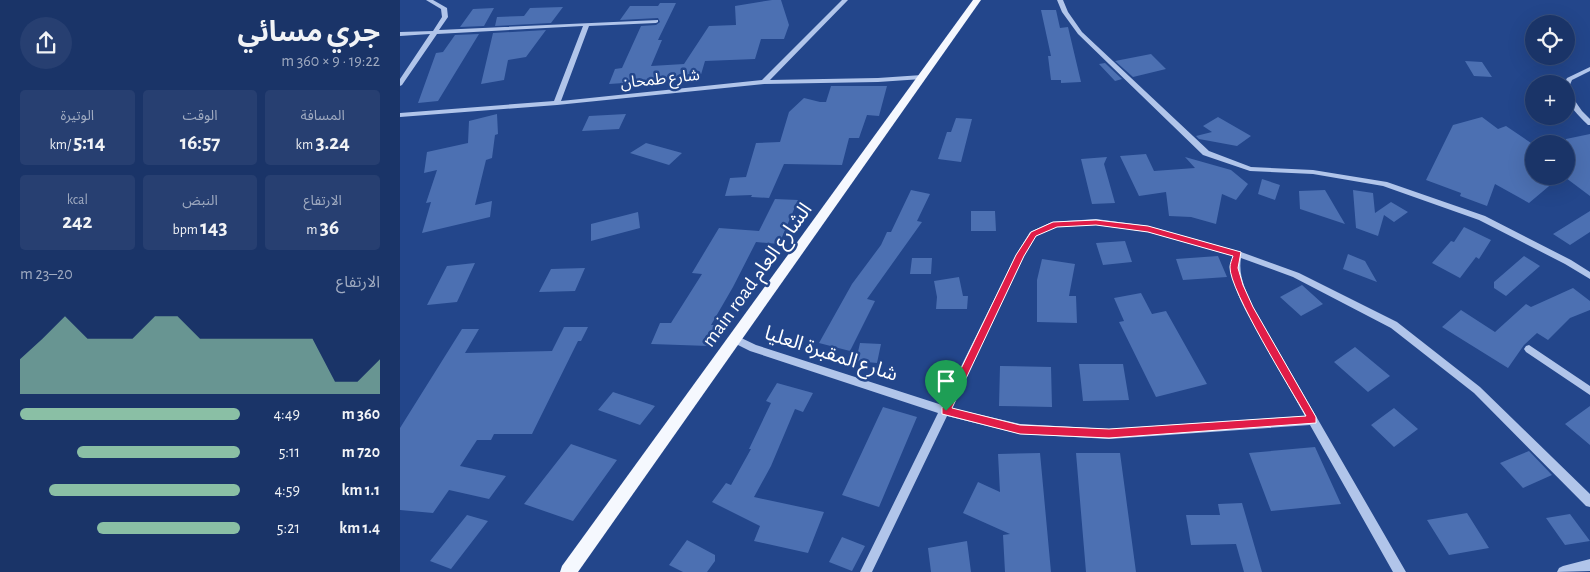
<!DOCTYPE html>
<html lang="ar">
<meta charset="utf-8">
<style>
body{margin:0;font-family:"Alegreya Sans","Noto Sans Arabic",sans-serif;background:#273f71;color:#f1f3f6;direction:rtl;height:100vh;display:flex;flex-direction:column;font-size:19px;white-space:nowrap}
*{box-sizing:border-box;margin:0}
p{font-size:16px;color:#9faac0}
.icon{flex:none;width:28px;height:28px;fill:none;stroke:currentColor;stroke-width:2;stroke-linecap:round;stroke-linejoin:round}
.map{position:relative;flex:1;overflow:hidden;direction:ltr}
.drawer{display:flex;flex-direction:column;background:#1a3468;width:400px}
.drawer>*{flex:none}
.controls{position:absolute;left:1125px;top:15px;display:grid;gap:10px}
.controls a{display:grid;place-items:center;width:50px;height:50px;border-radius:50%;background:#1a3468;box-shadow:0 5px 20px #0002,0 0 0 1px #384f7c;font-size:25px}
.pin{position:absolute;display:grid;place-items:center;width:42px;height:42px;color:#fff;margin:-51px -21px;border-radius:50% 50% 50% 0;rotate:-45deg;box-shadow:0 0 5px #0007}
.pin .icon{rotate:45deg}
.round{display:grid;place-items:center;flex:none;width:52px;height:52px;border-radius:26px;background:#273f71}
.summary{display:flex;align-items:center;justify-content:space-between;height:85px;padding:0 20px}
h1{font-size:28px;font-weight:700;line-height:38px}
.figures{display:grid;grid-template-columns:repeat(3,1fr);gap:8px;height:85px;padding:5px 20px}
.figures div{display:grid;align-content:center;border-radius:5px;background:#273f71;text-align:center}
.figures b{font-size:21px;font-weight:700}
.figures small{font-size:14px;font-weight:400}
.figures p{font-size:14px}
.chart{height:140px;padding:10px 20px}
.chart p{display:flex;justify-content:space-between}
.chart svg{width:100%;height:90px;margin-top:5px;fill:#8abfa5;opacity:.7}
ul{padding:0 20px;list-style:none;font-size:16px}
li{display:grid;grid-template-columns:80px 60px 1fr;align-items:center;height:38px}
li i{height:12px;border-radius:6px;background:#8abfa5}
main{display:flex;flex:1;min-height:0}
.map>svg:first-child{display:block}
.building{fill:#4c70b2}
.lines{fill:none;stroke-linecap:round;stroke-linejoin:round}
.minor{fill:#b1c5ea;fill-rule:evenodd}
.major{fill:#f5f8fe;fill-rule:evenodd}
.route{fill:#e11d48;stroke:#fff;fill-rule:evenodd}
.labels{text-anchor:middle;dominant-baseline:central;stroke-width:5;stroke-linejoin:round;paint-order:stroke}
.far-street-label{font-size:16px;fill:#fff;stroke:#23468b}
.street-label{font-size:20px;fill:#fff;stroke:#23468b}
</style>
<main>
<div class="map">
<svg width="1190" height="572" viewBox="0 0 1190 572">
<rect width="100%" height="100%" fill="#23468b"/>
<path class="building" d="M372 0H381L389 25 384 39H361L355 59 305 61 300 78 209 84 215 69 222 68 241 26 256 25 260 22 258 18 220 20 230 6H258L260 3H276L258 40H262L251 66 284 64 309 26 336 25 335 6Z
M163 7 151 23 95 26 97 17 124 16 130 8Z
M94 8 84 26 60 27 73 9Z
M641 10H656L660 28 668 27 681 82 661 83V80H651L648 56H651Z
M146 30 126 57 108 60 104 80 81 84 93 33Z
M79 34 38 101 18 103 36 53 43 52 55 35Z
M751 54 766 69 733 77 715 61Z
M1065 61 1082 62 1092 77 1074 76Z
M705 63 722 79 715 81 699 64Z
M431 86H487L479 116 467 115 459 138H449L442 165 384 164 369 198 351 197 352 195 325 196 330 178 346 177 356 143 380 142 389 112 404 98 420 102H426Z
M97 114 98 134 95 135 92 158 86 160 75 205 92 201 90 217 22 233 31 202 26 203 37 170 24 173 27 152 68 143 69 121Z
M226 114 219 129 182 131 189 116Z
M818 117 851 136 837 146 799 139 796 136 812 132 803 126Z
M1082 117 1098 129 1106 126 1134 145V176H1161L1129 203 1095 184 1087 206 1060 196 1061 193 1026 180 1053 125Z
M556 118 572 119 561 162 538 159 547 132H551Z
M1190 134V196L1166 178V139Z
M246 143 282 153 269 165 230 153Z
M746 154 754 171 795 168 785 157 831 170 848 184 836 200 822 194 816 224 791 217 769 216 766 192 739 196 720 156Z
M707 157 704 164 715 203 692 204 681 159Z
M862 179 880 185 875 200 858 194Z
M511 190 530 194 517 221 522 222 467 299 475 301 450 351 419 343 452 284 481 245 487 232H491Z
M925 190 945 224 900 209 899 191Z
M953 190 973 193 975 213 991 202 1008 212 994 222 984 215 978 236 956 228Z
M375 199 398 200 379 244 356 242 333 287 311 325H318L309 346 251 344 260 323H271L302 274 292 273 319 228 359 231Z
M571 211H595L596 231H571Z
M1190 211V232L1170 245 1153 234Z
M238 212 240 228 191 241V224Z
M1064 227 1091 240 1079 259 1076 257 1060 278 1032 263 1051 241 1054 242Z
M725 241 732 262 703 265 696 243Z
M948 254 965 261 977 282 943 269Z
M818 256 827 277 783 280 776 259Z
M1124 256 1140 266 1106 296 1094 288V282Z
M512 258H532L531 274H510Z
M642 259 675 264 669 296H676L677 323 637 322V280Z
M75 263 57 302 27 305 47 266Z
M185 268 175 291 139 292 151 269Z
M559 277 563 296H568L567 309H536L537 297 534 281Z
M902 285 923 304 901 316 880 297Z
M1173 288 1190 301V310L1170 318 1148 340 1137 333 1124 345 1108 368 1042 327 1061 310 1095 332 1126 304 1131 307Z
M741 293 752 314 766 311 807 384 756 397 719 322 724 321 714 298Z
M164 327H188L181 341H178L132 434H94L91 440H77L60 466 106 476 89 499 49 490 33 513 0 510V428L62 329H79L65 353 152 351Z
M460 343 481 344 477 363 456 361Z
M955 347 990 376 968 392 934 362Z
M679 364H723L729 400 683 401Z
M600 366 651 367 652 407 599 406Z
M377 383 413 393 403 412 395 409 371 466 354 497 424 512 408 553 354 541 360 526 312 502 326 483 331 485 351 449H349L371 403 366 401Z
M213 392 255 406 240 425 198 410Z
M1190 406V445L1165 424Z
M483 407 517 417 479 507 442 495Z
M994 408 1018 429 994 447 971 425Z
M171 444 217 460 173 521 124 504Z
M915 447 941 504 871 511 849 453Z
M1129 451 1152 475 1123 488 1100 463Z
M640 453 651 572H605L603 535 610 534 563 513 578 482 600 492 598 454Z
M676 453H720L736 572H686Z
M842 503 862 572H844L836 544 791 545 786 515H820L818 504Z
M1067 513 1089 548 1049 555 1027 520Z
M1170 514 1190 541 1165 545 1146 518Z
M67 515 88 521 51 569 30 561Z
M442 537 465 546 452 571 429 562Z
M287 540 315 555V561L307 572H283L269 565Z
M567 541 571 572H531L528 548Z"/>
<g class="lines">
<path class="minor" d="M26 0H33L47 8 48 17 39 30 258 20V22L256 23 189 26 161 101 362 80 442 0H448L370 80 478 78 522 75 525 77 522 79 478 82 364 84 157 105 0 117V113L154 101 183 26 37 34 2 85 0 86V79L30 34 0 36V32L33 31 42 17 41 9Z
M657 0H663L668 12 682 32 809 151 851 167 913 170 987 182 1085 216 1171 260 1190 272V279L1165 264 1079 220 983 186 913 174 850 171 803 155 678 34 662 12Z
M1190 67V71L1172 80 1169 87 1166 89V84H1164L1167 78Z
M1166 90 1168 91 1182 111 1190 119V125H1188C1178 115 1166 104 1166 90Z
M696 219 748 226 841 252 899 273 997 322 1080 387 1190 494V507L1186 506 1074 393 991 328 893 277 841 258C838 276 846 291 853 307L1006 572H993L910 425 709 439 620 434 547 416 472 572H460L538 413 350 351 332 342 330 339 332 336 335 335 356 345 542 405 616 255 630 232 652 222ZM696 225 748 232 833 256C829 276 837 293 846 311L905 416 709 429 620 424 551 408 624 256 636 236 656 227Z
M1129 345 1190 386V395L1126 352 1124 349 1126 346Z
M1190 559V571L1157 572 1159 568 1163 566Z"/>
<path class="major" d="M573 0H581L178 572H160L162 566Z"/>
</g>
<path class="route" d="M696 220 748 226 841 252 838 268 843 285 853 307 916 417V423L709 438 620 434 542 414V408L616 255 631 232 653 222ZM696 225 748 232 833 256C832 259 830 264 830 267 829 290 892 391 906 416L709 429 620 425 552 408 624 256 636 236 657 227Z"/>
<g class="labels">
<g class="far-street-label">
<text transform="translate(260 79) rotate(-6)">شارع طمحان</text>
</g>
<g class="street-label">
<text transform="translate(357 275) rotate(-54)">main road الشارع العام</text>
<text transform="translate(431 354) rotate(18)">شارع المقبرة العليا</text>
</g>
</g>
</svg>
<div class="controls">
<a><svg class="icon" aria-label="locate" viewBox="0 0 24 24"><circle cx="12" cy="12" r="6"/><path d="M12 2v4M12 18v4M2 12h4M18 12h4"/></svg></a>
<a>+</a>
<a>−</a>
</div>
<div class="pin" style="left:546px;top:411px;background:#1e9e55"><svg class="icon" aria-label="arrive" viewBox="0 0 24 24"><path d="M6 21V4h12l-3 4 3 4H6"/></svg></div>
</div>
<section class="drawer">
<div class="summary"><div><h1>جري مسائي</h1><p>19:22 · 9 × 360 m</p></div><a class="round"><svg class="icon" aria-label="share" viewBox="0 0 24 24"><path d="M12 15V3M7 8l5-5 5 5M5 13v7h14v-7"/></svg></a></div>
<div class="figures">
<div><p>المسافة</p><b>3.24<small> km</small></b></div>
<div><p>الوقت</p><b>16:57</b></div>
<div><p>الوتيرة</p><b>5:14<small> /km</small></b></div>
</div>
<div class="figures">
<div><p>الارتفاع</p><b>36<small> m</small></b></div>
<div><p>النبض</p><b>143<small> bpm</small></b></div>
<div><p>kcal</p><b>242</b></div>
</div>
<div class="chart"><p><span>الارتفاع</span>20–23 m</p>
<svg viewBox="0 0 160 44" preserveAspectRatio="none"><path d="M0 44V27L10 17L20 6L30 17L40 17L50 17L60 6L70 6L80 17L90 17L100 17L110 17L120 17L130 17L140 38L150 38L160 27V44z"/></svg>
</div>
<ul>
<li><b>360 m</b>4:49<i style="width:100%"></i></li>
<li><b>720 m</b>5:11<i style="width:74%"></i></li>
<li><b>1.1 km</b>4:59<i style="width:87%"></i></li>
<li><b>1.4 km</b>5:21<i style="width:65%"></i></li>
</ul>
</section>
</main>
